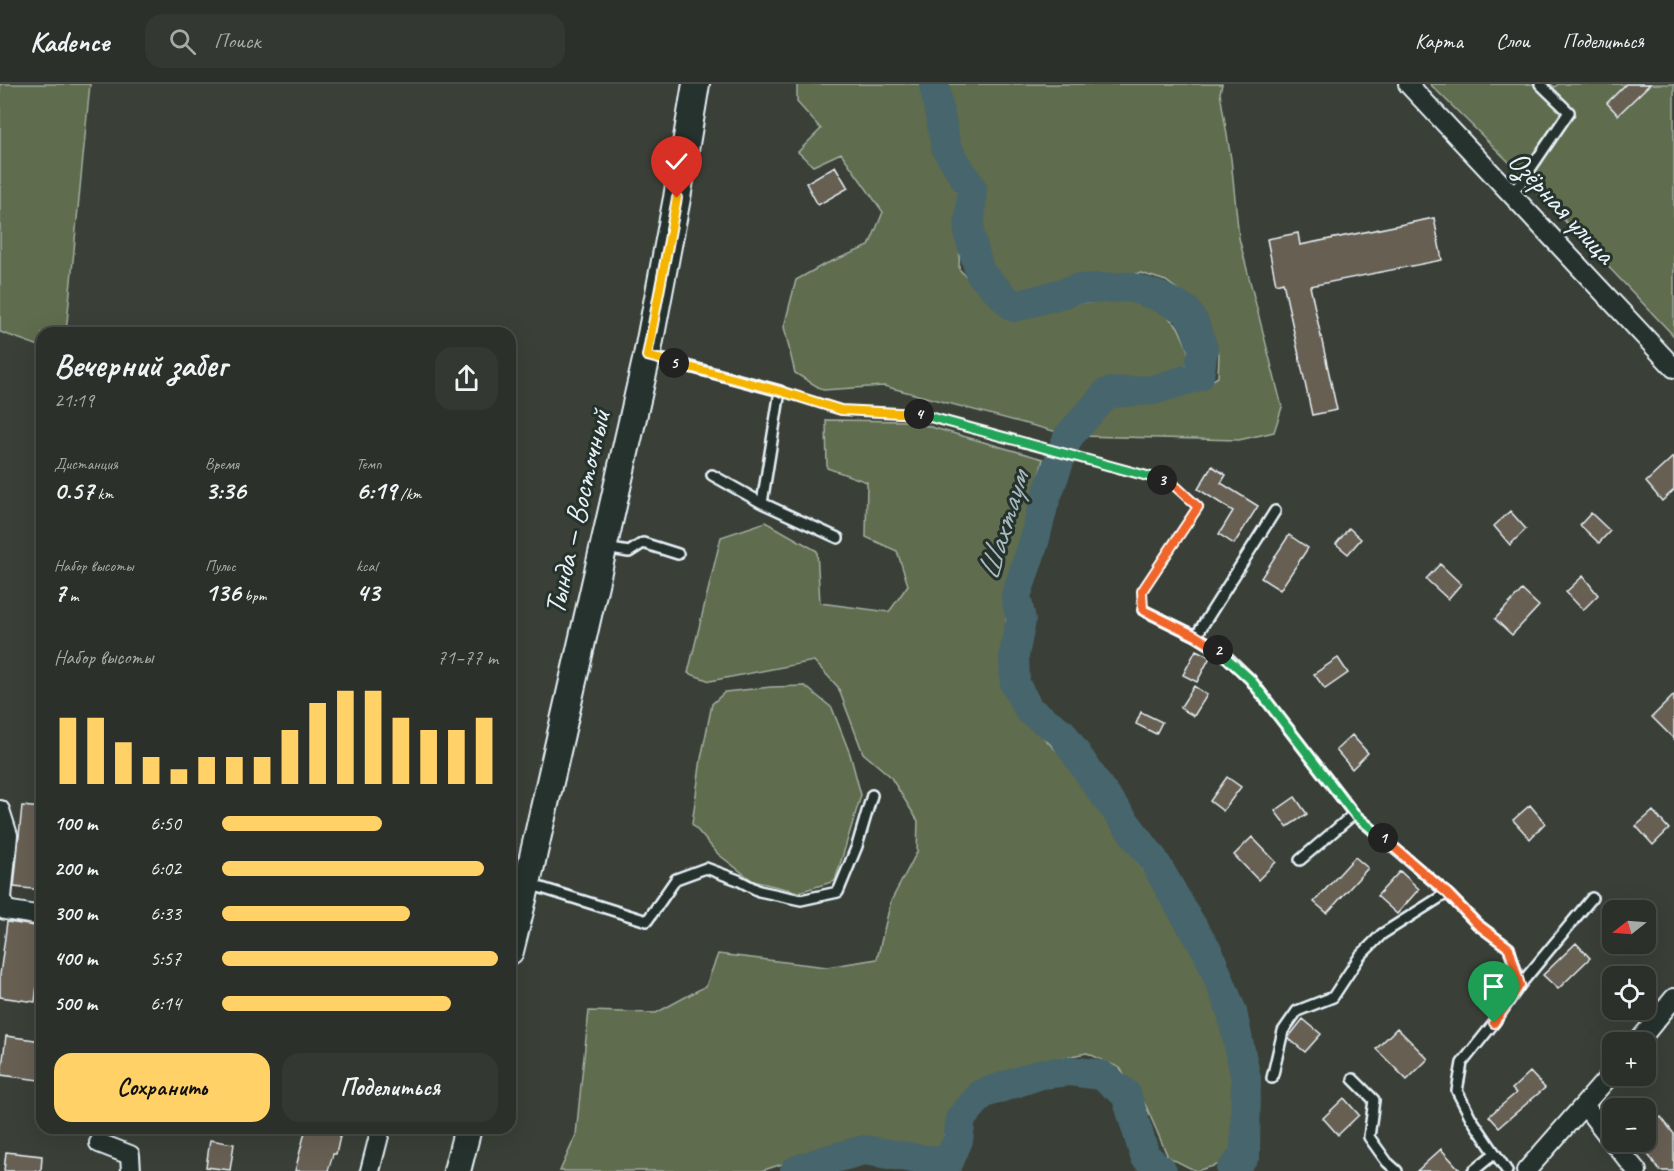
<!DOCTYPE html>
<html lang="ru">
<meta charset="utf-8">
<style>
body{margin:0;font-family:Caveat,sans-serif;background:#343832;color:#f1f3f6;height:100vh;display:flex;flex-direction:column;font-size:22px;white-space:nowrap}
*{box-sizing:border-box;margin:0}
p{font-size:20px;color:#a6a9a8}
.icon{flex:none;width:33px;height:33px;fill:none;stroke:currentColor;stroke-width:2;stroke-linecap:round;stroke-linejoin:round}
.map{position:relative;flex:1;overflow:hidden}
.details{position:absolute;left:36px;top:243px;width:480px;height:807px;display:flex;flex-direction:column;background:#2c302a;border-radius:18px;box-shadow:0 6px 24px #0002,0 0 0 2px #484b47}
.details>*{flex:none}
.needle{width:39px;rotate:253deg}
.controls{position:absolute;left:1602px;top:816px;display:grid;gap:12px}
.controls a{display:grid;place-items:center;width:54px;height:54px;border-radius:12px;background:#2c302a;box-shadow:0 6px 24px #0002,0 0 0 2px #484b47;font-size:30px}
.pin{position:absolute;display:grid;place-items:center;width:51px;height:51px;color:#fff;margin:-62px -26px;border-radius:50% 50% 50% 0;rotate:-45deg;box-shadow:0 0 6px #0007}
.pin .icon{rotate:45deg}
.km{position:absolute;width:30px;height:30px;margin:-15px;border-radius:50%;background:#222;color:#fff;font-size:16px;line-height:30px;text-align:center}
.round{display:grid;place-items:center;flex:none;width:63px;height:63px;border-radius:18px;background:#343832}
.overview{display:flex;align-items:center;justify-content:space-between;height:102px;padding:0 18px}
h1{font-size:33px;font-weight:700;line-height:45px}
.stats{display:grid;grid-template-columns:repeat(3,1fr);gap:9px;height:102px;padding:6px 18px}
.stats div{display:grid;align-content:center}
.stats b{font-size:26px;font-weight:700}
.stats small{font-size:16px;font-weight:400}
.stats p{font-size:16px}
.chart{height:168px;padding:12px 18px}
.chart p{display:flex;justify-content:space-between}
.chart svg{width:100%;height:108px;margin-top:6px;stroke:#ffd166;stroke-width:6}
.primary-button{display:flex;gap:12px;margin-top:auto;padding:12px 18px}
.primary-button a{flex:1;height:69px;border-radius:18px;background:#ffd166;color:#111;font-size:24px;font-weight:700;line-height:69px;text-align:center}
.primary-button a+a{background:#343832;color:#f1f3f6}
ul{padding:0 18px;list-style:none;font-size:20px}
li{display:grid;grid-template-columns:96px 72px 1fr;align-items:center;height:45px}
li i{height:15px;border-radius:8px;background:#ffd166}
header{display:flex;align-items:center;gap:36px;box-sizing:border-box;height:84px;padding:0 30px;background:#2c302a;border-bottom:2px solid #484b47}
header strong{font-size:28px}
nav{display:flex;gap:33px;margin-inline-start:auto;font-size:21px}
.search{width:420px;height:54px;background:#343832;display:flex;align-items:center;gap:15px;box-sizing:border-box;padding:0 21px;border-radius:18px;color:#a6a9a8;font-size:22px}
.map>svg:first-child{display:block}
.green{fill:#5e6c4d;stroke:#a3aea2;stroke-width:1.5}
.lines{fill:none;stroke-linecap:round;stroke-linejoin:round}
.river{stroke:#47656d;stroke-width:30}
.building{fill:#685f52;stroke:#e8f1f8;stroke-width:1.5}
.lane-casing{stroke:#e8f1f8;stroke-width:14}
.street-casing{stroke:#e8f1f8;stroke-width:22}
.secondary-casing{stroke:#e8f1f8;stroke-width:30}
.path{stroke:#e8f1f8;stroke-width:3;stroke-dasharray:6 4.5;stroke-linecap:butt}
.lane{stroke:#26332d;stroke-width:9}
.street{stroke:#26332d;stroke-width:18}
.secondary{stroke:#26332d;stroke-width:26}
.split-1-casing{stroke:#fff;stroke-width:12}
.split-2-casing{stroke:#fff;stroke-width:12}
.split-3-casing{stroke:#fff;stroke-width:12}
.split-4-casing{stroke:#fff;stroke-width:12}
.split-5-casing{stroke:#fff;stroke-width:12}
.split-6-casing{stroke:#fff;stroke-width:12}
.split-1{stroke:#f0652b;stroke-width:8}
.split-2{stroke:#22a559;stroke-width:8}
.split-3{stroke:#f0652b;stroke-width:8}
.split-4{stroke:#22a559;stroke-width:8}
.split-5{stroke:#f5b400;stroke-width:8}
.split-6{stroke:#f5b400;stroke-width:8}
.labels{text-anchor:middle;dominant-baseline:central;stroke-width:6;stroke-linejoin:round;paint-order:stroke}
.street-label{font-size:30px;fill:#e8f1f8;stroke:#26332d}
.water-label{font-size:32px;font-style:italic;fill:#a8b9c0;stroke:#26332d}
</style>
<header>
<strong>Kadence</strong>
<div class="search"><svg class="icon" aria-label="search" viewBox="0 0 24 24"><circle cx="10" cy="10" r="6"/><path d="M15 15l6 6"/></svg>Поиск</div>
<nav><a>Карта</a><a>Слои</a><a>Поделиться</a></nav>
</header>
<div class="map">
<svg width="1674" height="1087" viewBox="0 0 1674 1087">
<rect width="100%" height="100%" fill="#3a4038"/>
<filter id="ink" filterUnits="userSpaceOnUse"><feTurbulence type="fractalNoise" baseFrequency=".0167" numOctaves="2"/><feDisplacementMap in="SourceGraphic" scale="12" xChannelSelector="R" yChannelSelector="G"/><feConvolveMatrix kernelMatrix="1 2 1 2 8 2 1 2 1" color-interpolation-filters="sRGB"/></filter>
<g filter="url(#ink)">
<path class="green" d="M0 0H90L66 249H42V263L0 248Z
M797 0H928L927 20 937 65 952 93 961 118 959 185 990 217 1009 228 1055 221 1130 216 1158 223 1178 243 1187 263 1189 278 1175 290 1156 299 1100 304 1057 348 884 302 823 306 795 289 784 243 796 196 823 181 869 162 883 128 841 69 813 82 798 68 821 45 797 18Z
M943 0H1222L1220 9 1231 75 1239 154 1282 323 1274 348 1239 356 1080 352 1118 316 1165 313 1198 305 1218 293 1219 270 1198 221 1166 197 1141 189 1111 192 1057 203 1027 212 1004 203 985 179 975 152 981 130 978 104 952 59 944 20Z
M1430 0H1551L1555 3 1558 0H1674V252L1510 79Z
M826 336 910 337 1043 375 1029 435 1014 477 1005 514 1009 605 1024 634 1067 677 1110 736 1172 830 1216 911 1235 994 1237 1056 1228 1078 1196 1087 1168 1073 1146 1022 1120 984 1087 969 1043 977 981 1000 949 1034 941 1064 852 1057 761 1087H560L576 1051 582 991 589 927 656 929 706 902 718 870 827 883 877 875 891 817 917 768 918 737 890 692 863 669 838 603 814 577 710 597 688 589 721 453 766 438 817 467 820 519 889 528 908 501 897 467 866 453 867 398 827 384Z
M805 602 832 624 850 670 861 711 835 797 799 808 753 797 718 770 692 740 701 675 712 620 725 608 771 603Z"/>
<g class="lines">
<path class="river" d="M934 0 946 63 972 105 969 149 980 189 1014 223 1077 205 1130 203 1158 212 1186 226 1194 239 1203 265 1199 292 1153 306 1107 309 1068 353 1043 422 1034 458 1016 512 1021 536 1014 571 1015 600 1029 626 1062 649 1100 705 1153 775 1184 829 1208 868 1232 928 1246 995 1245 1070 1231 1087
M795 1087 820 1078 864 1066 925 1076 949 1077 958 1056 961 1034 982 1010 1041 990 1070 987 1101 991 1126 1010 1145 1072 1162 1087"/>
</g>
<path class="building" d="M1626 0H1650L1618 31 1607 19Z
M835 82 848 104 818 121 806 99Z
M1434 134 1442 176 1310 202 1337 326 1312 331 1283 198 1276 200 1267 155 1298 149 1300 161Z
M1674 372V406L1662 417 1646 398Z
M1212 382 1226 391 1221 399 1258 422 1234 460 1219 450 1233 427 1198 405Z
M1510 427 1526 445 1510 461 1494 442Z
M1591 429 1610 447 1599 459 1580 441Z
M1349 444 1361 455 1348 470 1336 460Z
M1289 451 1308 464 1280 506 1261 494Z
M1440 480 1461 500 1448 515 1426 495Z
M1583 492 1598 511 1583 526 1566 508Z
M1522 506 1539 522 1512 551 1495 535Z
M1196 566 1210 573 1197 598 1183 591Z
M1338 574 1348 589 1325 605 1314 590Z
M1194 602 1207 611 1194 632 1180 624Z
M1674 611V655L1652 633Z
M1141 628 1162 638 1156 650 1136 640Z
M1352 651 1368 669 1352 685 1336 666Z
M1227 693 1241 703 1223 727 1210 717Z
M1295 713 1307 730 1287 743 1275 727Z
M1530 721 1545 739 1530 755 1513 736Z
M22 722 42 724V806L14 803Z
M1653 727 1669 745 1653 761 1636 742Z
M1252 753 1276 778 1258 796 1234 771Z
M1355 773 1368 784 1327 829 1314 818Z
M1400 787 1419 805 1397 830 1377 812Z
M7 838 42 843V862L35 918 0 913V891Z
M1576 859 1590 874 1558 905 1543 891Z
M1303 935 1321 950 1305 968 1288 954Z
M1397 944 1428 975 1407 996 1376 965Z
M6 952 42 957V976L39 996 1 991Z
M1530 988 1545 1004 1499 1043 1489 1032 1516 1009 1512 1005Z
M1344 1014 1359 1031 1338 1051 1323 1034Z
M1661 1033 1674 1050V1087H1660L1639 1058H1646V1044Z
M306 1044H342L336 1070H333L328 1087H295Z
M210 1056 234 1060 230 1086 206 1083Z
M1441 1065 1461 1087H1417Z
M6 1068 42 1072 41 1087H4Z"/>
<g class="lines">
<defs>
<path id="lane" d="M1510 109 1520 100 1569 28 1540 0
M649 272 780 307 762 419 712 391
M762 419 838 454
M1275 427 1196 552 1222 568 1250 595 1354 730 1447 809
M605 464 629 468 643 459 678 470
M1143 526 1196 552
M1300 776 1354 730
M529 800 647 837 676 795 706 784 738 796 759 807 801 816 838 808 857 762 872 711
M1520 901 1592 814
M1272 994 1283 947 1297 927 1333 913 1360 872 1382 850 1447 809 1477 840 1509 864 1520 901 1494 939 1462 979 1457 1007 1471 1034 1507 1087
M1353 995 1374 1016 1369 1053 1387 1078 1397 1087
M1473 1087 1495 1069"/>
<path id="street" d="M1408 0 1674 284
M0 726 8 751 2 814 5 826 42 832
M1638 958 1674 914
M1584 1021 1612 1057
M1613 1058 1637 1087
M99 1059 130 1071 131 1087
M370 1087 381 1044
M1526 1087 1612 989"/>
<path id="secondary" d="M510 867 527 799 647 272 677 114 696 0
M457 1087 468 1044"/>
</defs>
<use href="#lane" class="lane-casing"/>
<use href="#street" class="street-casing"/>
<use href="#secondary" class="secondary-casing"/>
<path class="path" d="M791 310 841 326 915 329 1171 399 1198 423 1142 507V513"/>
<use href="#lane" class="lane"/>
<use href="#street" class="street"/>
<use href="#secondary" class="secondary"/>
</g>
</g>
<g class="lines" filter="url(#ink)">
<defs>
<path id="split-1" d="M1383 754 1447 809 1477 840 1509 864 1520 901 1494 939"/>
<path id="split-2" d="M1218 566 1250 595 1354 730 1383 754"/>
<path id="split-3" d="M1162 396 1172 399 1198 423 1142 507 1143 526 1196 552 1218 566"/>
<path id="split-4" d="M919 330 1162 396"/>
<path id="split-5" d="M674 279 780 307 841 326 919 330"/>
<path id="split-6" d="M674 279 647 272 677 114"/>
</defs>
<use href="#split-1" class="split-1-casing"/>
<use href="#split-2" class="split-2-casing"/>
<use href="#split-3" class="split-3-casing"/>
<use href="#split-4" class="split-4-casing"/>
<use href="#split-5" class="split-5-casing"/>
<use href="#split-6" class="split-6-casing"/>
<use href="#split-1" class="split-1"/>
<use href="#split-2" class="split-2"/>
<use href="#split-3" class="split-3"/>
<use href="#split-4" class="split-4"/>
<use href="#split-5" class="split-5"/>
<use href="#split-6" class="split-6"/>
</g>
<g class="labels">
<g class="street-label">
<text transform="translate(1562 123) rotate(47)">Озёрная улица</text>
<text transform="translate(577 428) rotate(-77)">Тында — Восточный</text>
</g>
<g class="water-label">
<text transform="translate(1003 442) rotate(-73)">Шахтаум</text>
</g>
</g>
</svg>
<div class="controls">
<a><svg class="needle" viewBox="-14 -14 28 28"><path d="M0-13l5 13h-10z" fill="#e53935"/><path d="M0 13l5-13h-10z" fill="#a6a9a8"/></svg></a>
<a><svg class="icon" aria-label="locate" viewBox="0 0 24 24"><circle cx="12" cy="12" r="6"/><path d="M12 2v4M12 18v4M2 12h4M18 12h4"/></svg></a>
<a>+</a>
<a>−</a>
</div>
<div class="pin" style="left:1494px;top:939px;background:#1e9e55"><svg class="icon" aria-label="arrive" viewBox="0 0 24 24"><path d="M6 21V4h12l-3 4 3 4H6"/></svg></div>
<div class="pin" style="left:677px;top:114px;background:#d93025"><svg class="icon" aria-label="check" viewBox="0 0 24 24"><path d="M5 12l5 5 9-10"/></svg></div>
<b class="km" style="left:1383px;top:754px">1</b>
<b class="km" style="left:1218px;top:566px">2</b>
<b class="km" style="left:1162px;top:396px">3</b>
<b class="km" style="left:919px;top:330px">4</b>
<b class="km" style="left:674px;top:279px">5</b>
<section class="details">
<div class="overview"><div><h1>Вечерний забег</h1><p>21:19</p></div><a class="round"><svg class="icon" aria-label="share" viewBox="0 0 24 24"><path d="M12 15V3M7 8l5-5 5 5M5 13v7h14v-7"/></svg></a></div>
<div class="stats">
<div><p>Дистанция</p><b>0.57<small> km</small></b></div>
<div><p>Время</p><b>3:36</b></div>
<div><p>Темп</p><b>6:19<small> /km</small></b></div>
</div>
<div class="stats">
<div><p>Набор высоты</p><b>7<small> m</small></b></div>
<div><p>Пульс</p><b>136<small> bpm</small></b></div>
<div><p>kcal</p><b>43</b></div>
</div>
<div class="chart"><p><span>Набор высоты</span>71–77 m</p>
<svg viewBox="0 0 160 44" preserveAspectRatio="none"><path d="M5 44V17M15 44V17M25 44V27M35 44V33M45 44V38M55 44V33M65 44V33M75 44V33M85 44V22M95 44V11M105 44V6M115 44V6M125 44V17M135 44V22M145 44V22M155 44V17"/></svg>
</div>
<ul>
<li><b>100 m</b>6:50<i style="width:58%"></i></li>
<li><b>200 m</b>6:02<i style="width:95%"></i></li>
<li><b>300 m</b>6:33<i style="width:68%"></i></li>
<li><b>400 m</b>5:57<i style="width:100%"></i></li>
<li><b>500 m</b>6:14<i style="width:83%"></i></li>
</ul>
<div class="primary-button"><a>Сохранить</a><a>Поделиться</a></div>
</section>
</div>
